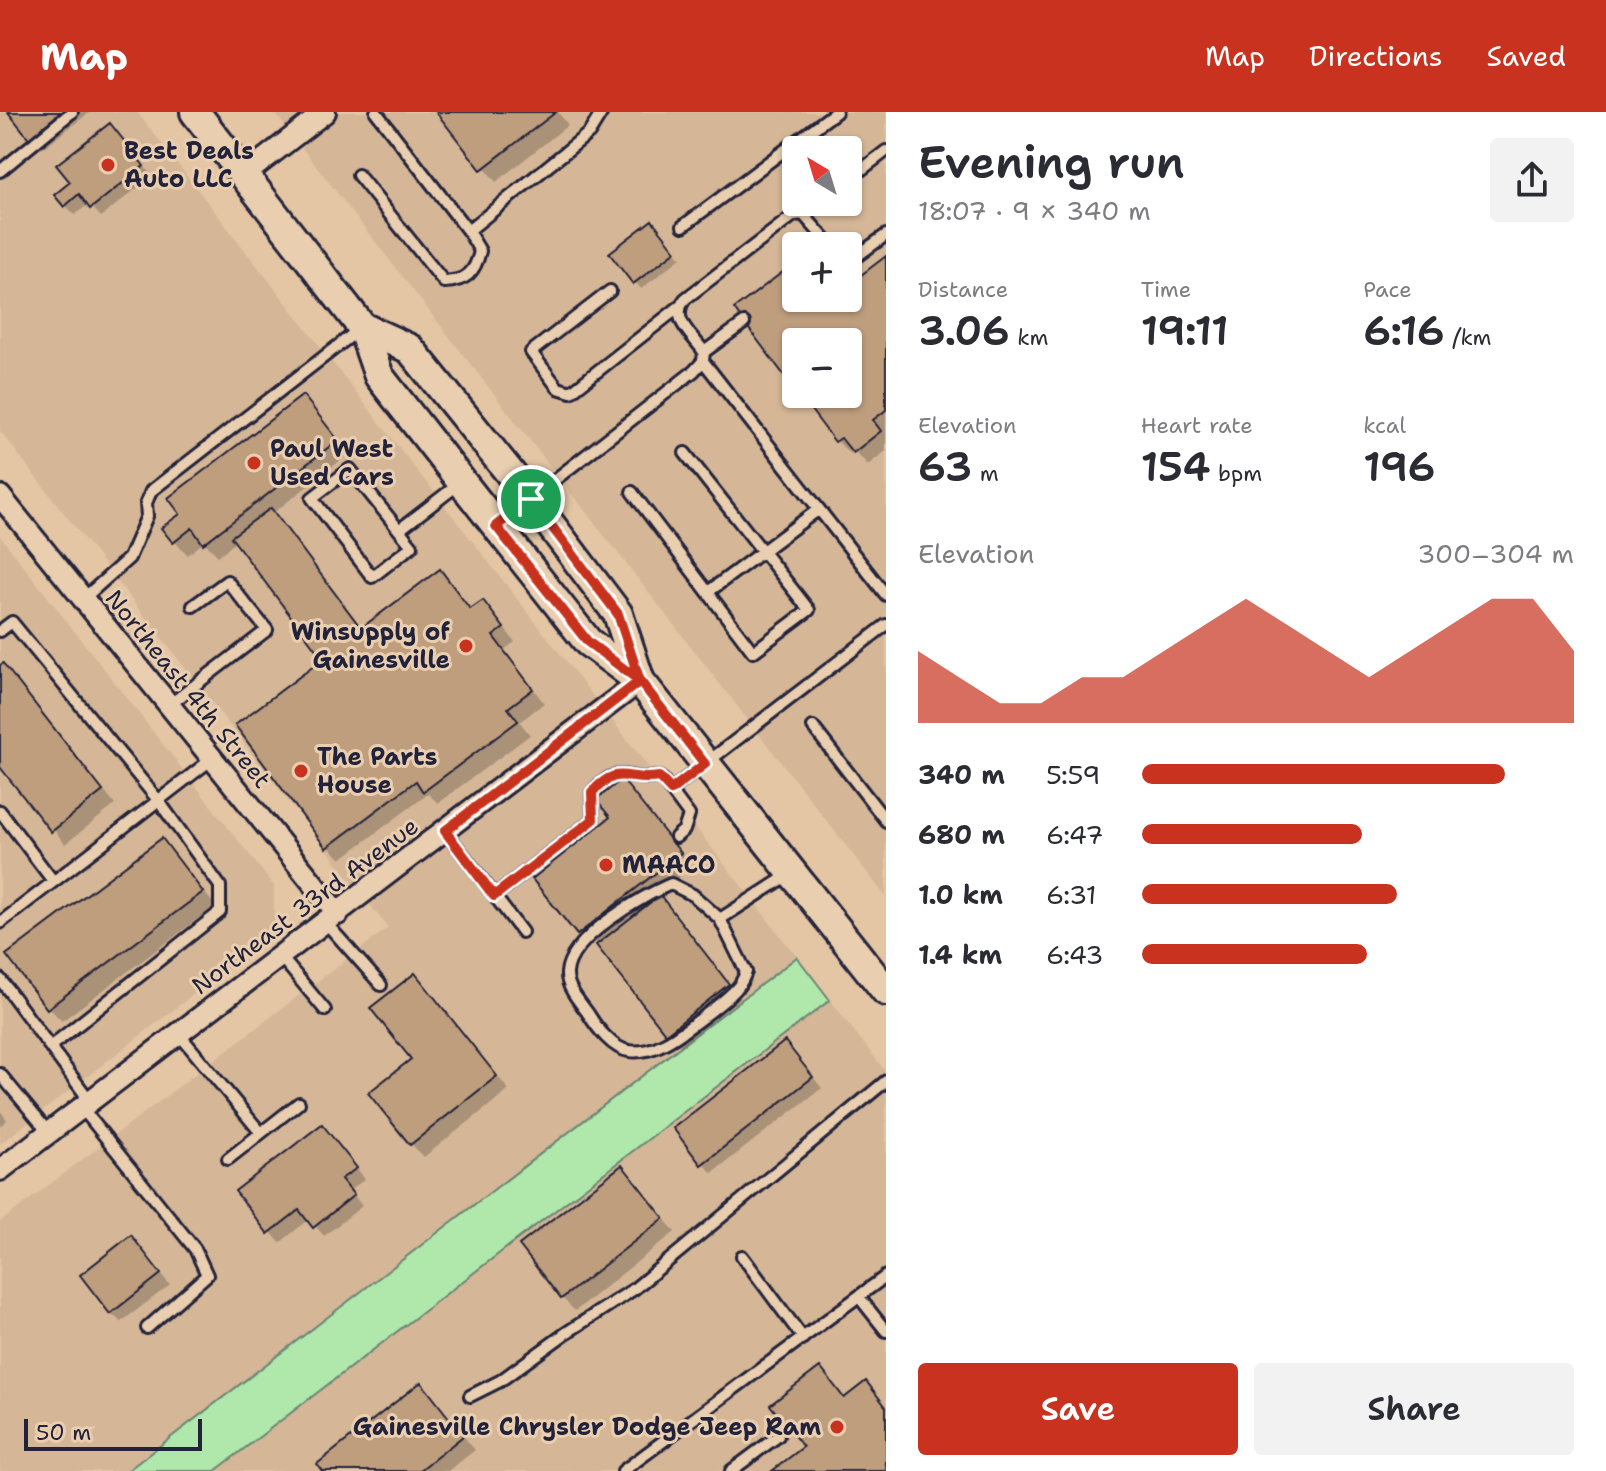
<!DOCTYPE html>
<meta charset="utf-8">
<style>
body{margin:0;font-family:"Shantell Sans",sans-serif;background:#f2f2f3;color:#2b2b33;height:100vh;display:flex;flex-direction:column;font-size:30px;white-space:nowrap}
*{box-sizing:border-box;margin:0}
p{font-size:26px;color:#7c7c81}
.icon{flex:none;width:44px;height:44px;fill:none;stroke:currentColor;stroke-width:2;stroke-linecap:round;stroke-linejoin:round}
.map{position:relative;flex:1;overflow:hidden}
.side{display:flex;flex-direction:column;background:#fff;width:720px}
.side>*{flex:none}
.needle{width:52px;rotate:322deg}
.fabs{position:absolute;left:782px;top:24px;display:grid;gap:16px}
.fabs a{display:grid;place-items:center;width:80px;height:80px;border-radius:8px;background:#fff;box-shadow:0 2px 6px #0004;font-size:40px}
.scale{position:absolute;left:24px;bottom:20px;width:178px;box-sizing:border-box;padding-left:8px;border:4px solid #22223b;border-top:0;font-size:22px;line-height:28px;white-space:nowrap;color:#22223b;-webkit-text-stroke:6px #e9ceb0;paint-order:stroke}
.pin{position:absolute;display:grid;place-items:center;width:68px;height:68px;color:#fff;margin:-34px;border:4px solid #fff;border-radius:50%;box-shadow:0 2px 8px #0007}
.round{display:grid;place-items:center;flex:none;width:84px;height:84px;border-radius:8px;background:#f2f2f3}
.headline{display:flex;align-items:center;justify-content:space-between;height:136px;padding:0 32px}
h1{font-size:44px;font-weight:600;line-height:60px}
.metrics{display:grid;grid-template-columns:repeat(3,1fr);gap:12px;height:136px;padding:8px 32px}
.metrics div{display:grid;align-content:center}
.metrics b{font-size:40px;font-weight:600}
.metrics small{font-size:22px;font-weight:400}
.metrics p{font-size:22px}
.chart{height:224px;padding:16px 32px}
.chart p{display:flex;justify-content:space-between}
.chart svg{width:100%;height:144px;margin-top:8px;fill:#c8321e;opacity:.7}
.button{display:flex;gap:16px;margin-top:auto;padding:16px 32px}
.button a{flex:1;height:92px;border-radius:8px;background:#c8321e;color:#fff;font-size:32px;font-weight:600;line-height:92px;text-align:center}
.button a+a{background:#f2f2f3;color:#2b2b33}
ul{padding:0 32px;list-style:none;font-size:26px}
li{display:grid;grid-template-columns:128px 96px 1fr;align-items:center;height:60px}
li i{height:20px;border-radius:10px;background:#c8321e}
header{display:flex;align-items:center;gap:48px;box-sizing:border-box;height:112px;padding:0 40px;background:#c8321e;color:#fff}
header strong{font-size:38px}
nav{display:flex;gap:44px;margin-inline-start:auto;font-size:28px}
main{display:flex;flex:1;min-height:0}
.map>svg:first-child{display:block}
.built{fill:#d5b797;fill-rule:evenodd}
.green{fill:#b0e8ac;stroke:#698574;stroke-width:2}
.shadow{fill:#0003}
.building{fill:#bf9e7e;stroke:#22223b;stroke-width:2}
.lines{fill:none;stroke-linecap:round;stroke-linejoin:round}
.service-casing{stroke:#22223b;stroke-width:16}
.minor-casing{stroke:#22223b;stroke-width:26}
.secondary-casing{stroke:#22223b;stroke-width:34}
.service{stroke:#e9ceb0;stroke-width:10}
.minor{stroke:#e9ceb0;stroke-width:20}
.secondary{stroke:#e9ceb0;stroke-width:28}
.route-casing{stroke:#fff;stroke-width:16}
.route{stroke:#c8321e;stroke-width:10}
.poi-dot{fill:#c8321e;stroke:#e9ceb0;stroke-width:3}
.labels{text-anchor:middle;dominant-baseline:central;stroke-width:6;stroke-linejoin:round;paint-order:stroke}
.poi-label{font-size:24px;font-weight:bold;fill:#22223b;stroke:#e9ceb0;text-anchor:start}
.street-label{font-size:24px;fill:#22223b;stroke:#e9ceb0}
</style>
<header>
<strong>Map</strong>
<nav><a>Map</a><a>Directions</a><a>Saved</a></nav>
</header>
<main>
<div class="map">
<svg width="886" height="1359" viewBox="0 0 886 1359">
<rect width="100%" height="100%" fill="#e4c6a4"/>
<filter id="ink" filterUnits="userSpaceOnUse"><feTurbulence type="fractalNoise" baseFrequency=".0125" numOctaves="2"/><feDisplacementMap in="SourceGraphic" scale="16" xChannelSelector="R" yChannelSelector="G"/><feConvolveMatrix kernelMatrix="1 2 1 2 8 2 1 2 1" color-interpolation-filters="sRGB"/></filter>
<g filter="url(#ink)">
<path class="built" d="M0 0H137L797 845 127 1359H0V1110L388 816 0 319Z
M274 0H886V785ZM796 38H848V90H796ZM796 134H848V186H796ZM796 230H848V282H796Z
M0 424 274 774V820L0 1032Z
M830 888 886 960V1359H215Z"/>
<path class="green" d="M797 845 830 888 215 1359H127Z"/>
<path class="shadow" d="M11 0H90L42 37Z
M439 0H558L568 13 496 70Z
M120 23 152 64 101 105 89 92 75 103 65 93Z
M658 117 681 146 641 177 612 142Z
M886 147V339L868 353 854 339 850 342 837 329 801 282H848V230H796V275L736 197 796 152V186L832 188 848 186V176Z
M302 286 349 342 273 401 363 517 439 459 472 498 482 490 495 504 515 530 504 538 544 591 520 610 530 623 438 691 428 682 341 747 328 734 326 547 237 429 218 444 204 430 188 443 175 430 183 402Z
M3 553 16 566 115 693 65 732 0 651V556Z
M622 669 692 755 657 783 672 799 741 886 680 934 596 830 591 834 578 821Z
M162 729 175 742 215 794 62 909 49 896 9 843Z
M415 863 509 978 424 1045 411 1032Z
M785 931 822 976 712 1061 703 1051Z
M0 998 7 1008 0 1014Z
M332 1024 365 1067 350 1078 362 1094 324 1124 309 1107 280 1131 238 1079Z
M622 1055 675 1120 575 1199 562 1186Z
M131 1126 170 1173 121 1210 111 1201Z
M421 1273 475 1338 448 1359H325Z"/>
<path class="building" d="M8 0H67L31 29Z
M436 0H556L481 58Z
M110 11 144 54 90 97 79 82 64 95 54 83 70 70 56 53Z
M652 108 676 139 633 172 609 141Z
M886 144V298L873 308 881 319 853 341 841 326 835 330 799 282H848V230H796V279L734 197 796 150V186H848V173Z
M303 283 338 328 203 432 192 416 173 431 161 416 180 402 168 386Z
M271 396 361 516 440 457 470 497 483 488 504 516 493 524 533 577 508 596 518 609 423 680 416 669 326 736 235 613 323 547 231 425Z
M3 551 103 679 51 720 0 655V553Z
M622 667 681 741 577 823 532 767 610 705 596 688Z
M162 726 203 780 47 897 6 843Z
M660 783 729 872 666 922 596 833Z
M415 861 497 964 410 1033 368 981 411 947 370 896Z
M785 929 813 965 701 1053 673 1016Z
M322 1012 357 1056 341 1067 354 1083 313 1116 299 1098 268 1122 235 1079Z
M622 1053 664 1106 561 1187 519 1133Z
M131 1123 161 1162 110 1202 80 1163Z
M820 1255 844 1286 866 1269 886 1295V1359H772L803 1335 770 1293Z
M421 1270 463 1324 419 1359H322L317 1352Z"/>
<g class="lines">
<defs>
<path id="service" d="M0 59 72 0
M358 63 444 170C466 169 475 161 480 139L468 119 376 0
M848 68 886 39
M803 102 819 90
M683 114 836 0
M468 119 589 21 602 0
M848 146 857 144 886 123
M610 179 531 240 558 276 571 280 679 195
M704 240 744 211
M703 249 886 483
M632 380 753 540 809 498 685 341
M497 413 694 259 703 249 704 240C693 223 669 207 685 187L794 103 803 102 831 134
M399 418 412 434 372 465 312 386 350 357 399 418 460 371
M708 480 819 397
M82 488 129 446 147 404 146 391 151 379 361 216
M0 519 12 510 158 688 220 774V800L50 935
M168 594 267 518 227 469 193 494
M813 615 886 709
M671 678 886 513
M0 699 53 769
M445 719 522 820
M494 784 593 708 592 680C622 649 625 671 659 665L663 668 689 703 684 718 676 725
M720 807 693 783 671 772C642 784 569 826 567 861 566 876 581 891 589 903 597 916 613 937 629 939 640 941 655 937 665 931 678 925 728 887 737 876 741 872 744 865 746 860L720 807 790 762
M0 811 212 647
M326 811 381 873
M281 845 325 898
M0 867 90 989
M179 922 261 1021 299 991
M0 962 49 1021
M82 996 195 1137 207 1163 147 1216
M228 1047 261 1021
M742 1144 803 1226
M859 1185 886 1219
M470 1284 500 1269 566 1221 634 1177 886 969
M623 1359 886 1164
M731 1359 778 1324"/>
<path id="minor" d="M244 63 325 0
M0 384 338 802
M0 1058 640 569"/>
<path id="secondary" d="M195 0 362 215 379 264 461 369 588 530 640 569 886 879
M362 215 410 237 531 387 618 502 640 569"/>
</defs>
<use href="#service" class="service-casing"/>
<use href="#minor" class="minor-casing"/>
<use href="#secondary" class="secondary-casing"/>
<use href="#service" class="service"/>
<use href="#minor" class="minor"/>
<use href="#secondary" class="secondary"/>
</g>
</g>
<g class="lines" filter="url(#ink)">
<defs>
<path id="route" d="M531 387 618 502 640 569 445 719 494 784 593 708 592 680C622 650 624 671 659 665L671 678 705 652 640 569 588 530 496 414 531 387"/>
</defs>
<use href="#route" class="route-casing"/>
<use href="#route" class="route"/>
</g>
<g class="poi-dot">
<circle cx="108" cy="53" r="8"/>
<circle cx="254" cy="351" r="8"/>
<circle cx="466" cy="534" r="8"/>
<circle cx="301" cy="659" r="8"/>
<circle cx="606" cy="753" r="8"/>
<circle cx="837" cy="1315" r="8"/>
</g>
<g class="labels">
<g class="poi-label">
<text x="124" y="39">Best Deals<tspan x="124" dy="28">Auto LLC</tspan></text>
<text x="270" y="337">Paul West<tspan x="270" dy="28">Used Cars</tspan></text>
<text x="450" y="520" text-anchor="end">Winsupply of<tspan x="450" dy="28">Gainesville</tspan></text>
<text x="317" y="645">The Parts<tspan x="317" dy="28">House</tspan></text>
<text x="622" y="753">MAACO</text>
<text x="821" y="1315" text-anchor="end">Gainesville Chrysler Dodge Jeep Ram</text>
</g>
<g class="street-label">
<text transform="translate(188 577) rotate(51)">Northeast 4th Street</text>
<text transform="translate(305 794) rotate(-37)">Northeast 33rd Avenue</text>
</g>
</g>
</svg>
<div class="fabs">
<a><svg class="needle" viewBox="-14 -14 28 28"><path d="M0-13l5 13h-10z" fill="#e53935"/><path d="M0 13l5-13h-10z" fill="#7c7c81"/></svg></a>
<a>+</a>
<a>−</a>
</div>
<div class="scale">50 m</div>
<div class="pin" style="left:531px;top:387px;background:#1e9e55"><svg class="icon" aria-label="arrive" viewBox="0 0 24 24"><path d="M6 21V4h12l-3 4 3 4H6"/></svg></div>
</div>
<section class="side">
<div class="headline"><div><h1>Evening run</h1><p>18:07 · 9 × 340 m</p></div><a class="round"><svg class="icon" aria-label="share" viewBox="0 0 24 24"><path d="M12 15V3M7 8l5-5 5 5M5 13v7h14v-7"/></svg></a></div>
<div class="metrics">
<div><p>Distance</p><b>3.06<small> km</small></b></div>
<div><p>Time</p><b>19:11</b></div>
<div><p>Pace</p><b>6:16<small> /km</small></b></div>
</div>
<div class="metrics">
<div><p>Elevation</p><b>63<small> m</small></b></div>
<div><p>Heart rate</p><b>154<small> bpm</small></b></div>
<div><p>kcal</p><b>196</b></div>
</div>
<div class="chart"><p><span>Elevation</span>300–304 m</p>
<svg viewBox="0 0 160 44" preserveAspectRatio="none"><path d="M0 44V22L10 30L20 38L30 38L40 30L50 30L60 22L70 14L80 6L90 14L100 22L110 30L120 22L130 14L140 6L150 6L160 22V44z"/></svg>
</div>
<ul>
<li><b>340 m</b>5:59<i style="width:84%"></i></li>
<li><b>680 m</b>6:47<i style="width:51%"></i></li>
<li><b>1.0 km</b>6:31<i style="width:59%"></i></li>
<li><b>1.4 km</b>6:43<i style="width:52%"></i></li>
</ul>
<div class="button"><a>Save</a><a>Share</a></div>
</section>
</main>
